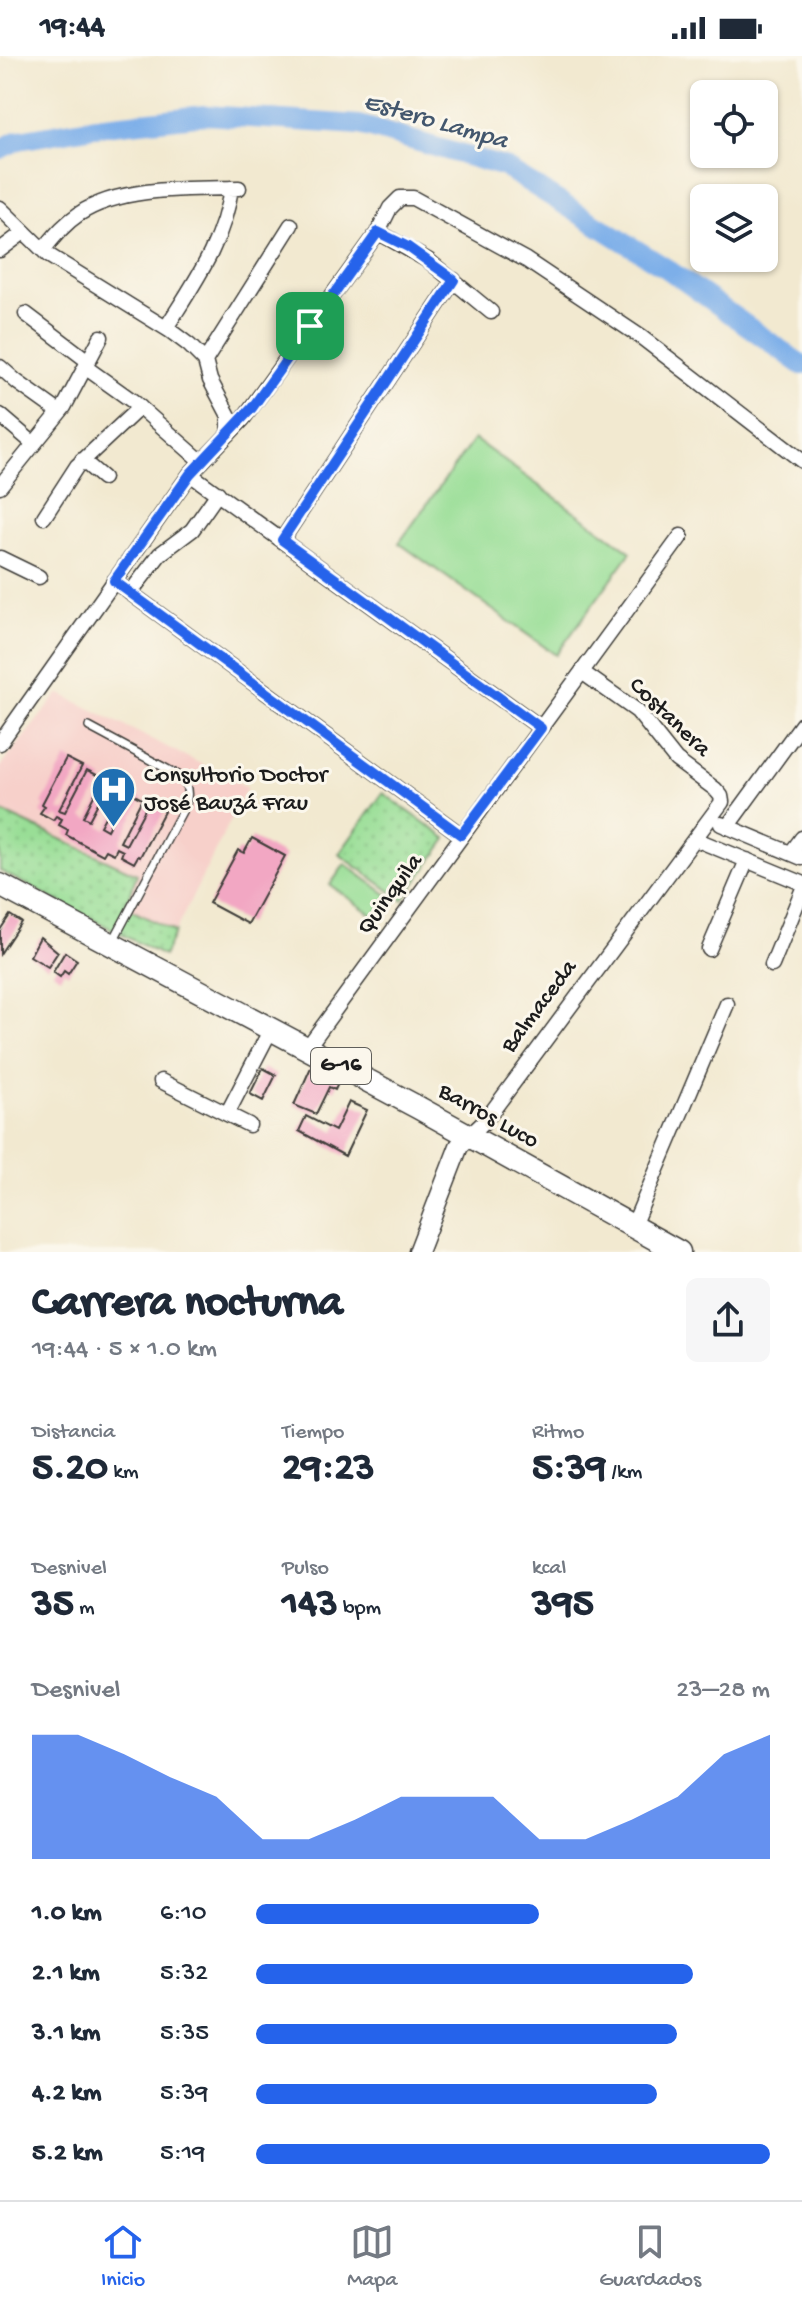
<!DOCTYPE html>
<html lang="es">
<meta charset="utf-8">
<style>
body{margin:0;font-family:"Gochi Hand",sans-serif;background:#f6f6f7;color:#1f2937;height:100vh;display:flex;flex-direction:column;font-size:30px;white-space:nowrap}
*{box-sizing:border-box;margin:0}
p{font-size:26px;color:#747a83}
.icon{flex:none;width:44px;height:44px;fill:none;stroke:currentColor;stroke-width:2;stroke-linecap:round;stroke-linejoin:round}
.map{position:relative;height:1196px;overflow:hidden}
.drawer{display:flex;flex-direction:column;background:#fff;flex:1}
.drawer>*{flex:none}
.tools{position:absolute;left:690px;top:24px;display:grid;gap:16px}
.tools a{display:grid;place-items:center;width:88px;height:88px;border-radius:12px;background:#fff;box-shadow:0 2px 6px #0004;font-size:40px}
.pin{position:absolute;display:grid;place-items:center;width:68px;height:68px;color:#fff;margin:-34px;border-radius:16px;box-shadow:0 4px 12px #0006}
.round{display:grid;place-items:center;flex:none;width:84px;height:84px;border-radius:12px;background:#f6f6f7}
.overview{display:flex;align-items:center;justify-content:space-between;height:136px;padding:0 32px}
h1{font-size:44px;font-weight:700;line-height:60px}
.metrics{display:grid;grid-template-columns:repeat(3,1fr);gap:12px;height:136px;padding:8px 32px}
.metrics div{display:grid;align-content:center}
.metrics b{font-size:40px;font-weight:700}
.metrics small{font-size:22px;font-weight:400}
.metrics p{font-size:22px}
.chart{height:224px;padding:16px 32px}
.chart p{display:flex;justify-content:space-between}
.chart svg{width:100%;height:144px;margin-top:8px;fill:#2563eb;opacity:.7}
ul{padding:0 32px;list-style:none;font-size:26px}
li{display:grid;grid-template-columns:128px 96px 1fr;align-items:center;height:60px}
li i{height:20px;border-radius:10px;background:#2563eb}
.status{display:flex;justify-content:space-between;align-items:center;height:56px;padding:0 40px;background:#fff;direction:ltr}
.status svg{height:22px;fill:currentColor}
.tabs{display:flex;justify-content:space-around;align-items:center;height:112px;border-top:2px solid #e0e1e3;background:#fff;font-size:22px;color:#747a83}
.tabs a{display:grid;justify-items:center;gap:4px}
.tabs .current{color:#2563eb}
.map>svg:first-child{display:block}
.built{fill:#f7d0ca}
.grass{fill:#99de96;stroke:#5a7d59;stroke-width:2}
.park{fill:url(#park-dots);stroke:#5a7d59;stroke-width:2}
.lines{fill:none;stroke-linecap:round;stroke-linejoin:round}
.river{stroke:#7dafe9;stroke-width:20}
.building{fill:#f2a7c3}
.lane-casing{stroke:#3c3b37;stroke-width:10}
.street-casing{stroke:#3c3b37;stroke-width:17}
.secondary-casing{stroke:#3c3b37;stroke-width:21}
.primary-casing{stroke:#3c3b37;stroke-width:25}
.lane{stroke:#fff;stroke-width:7}
.street{stroke:#fff;stroke-width:14}
.secondary{stroke:#fff;stroke-width:18}
.primary{stroke:#fff;stroke-width:22}
.route-casing{stroke:#fff;stroke-width:16}
.route{stroke:#2563eb;stroke-width:10}
.labels{text-anchor:middle;dominant-baseline:central;stroke-width:6;stroke-linejoin:round;paint-order:stroke}
.shield{fill:#fbf7ec;stroke:#5f5e5a;stroke-width:2}
.shield-label{font-size:22px;font-weight:bold;fill:#1c1c1c}
.street-label{font-size:24px;fill:#1c1c1c;stroke:#fbf7ec}
.poi-label{font-size:24px;fill:#1c1c1c;stroke:#fbf7ec;text-anchor:start}
.water-label{font-size:26px;font-style:italic;fill:#43576e;stroke:#fbf7ec}
</style>
<div class="status"><b>19:44</b><svg viewBox="0 0 49 12"><path d="M0 12V9h3v3zM5 12V6h3v6zM10 12V3h3v9zM15 12V0h3v12zM26 1h20v11H26zM47 4h2v5h-2z"/></svg></div>
<div class="map">
<svg width="802" height="1196" viewBox="0 0 802 1196">
<defs>
<pattern id="park-dots" width="8" height="8" patternUnits="userSpaceOnUse" patternTransform="scale(2)"><rect width="8" height="8" fill="#99de96"/><path d="M2 2h.1M6 6h.1" fill="none" stroke="#83be81" stroke-width="1.8" stroke-linecap="round"/></pattern>
</defs>
<rect width="100%" height="100%" fill="#fbf7ec"/>
<filter id="ink" filterUnits="userSpaceOnUse"><feTurbulence type="fractalNoise" baseFrequency=".0125" numOctaves="2"/><feDisplacementMap in="SourceGraphic" scale="16" xChannelSelector="R" yChannelSelector="G"/><feConvolveMatrix kernelMatrix="1 2 1 2 8 2 1 2 1" color-interpolation-filters="sRGB"/></filter>
<filter id="wash" filterUnits="userSpaceOnUse"><feTurbulence type="fractalNoise" baseFrequency=".006" numOctaves="4" result="noise"/><feDisplacementMap in="SourceGraphic" scale="32" xChannelSelector="R" yChannelSelector="G"/><feGaussianBlur stdDeviation="1.8" result="paint"/><feColorMatrix in="noise" values="0 0 0 0 0 0 0 0 0 0 0 0 0 0 0 0 0 1.4 0 .05"/><feComposite in="paint" operator="in"/></filter>
<g filter="url(#wash)">
<rect width="100%" height="100%" fill="#f2e9d0"/>
<path class="built" d="M59 637 247 731 163 900 0 814V711Z"/>
<path class="grass" d="M474 383 631 496 556 599 399 487Z
M345 808 389 840 374 860 330 829Z"/>
<path class="park" d="M383 737 447 783 403 844 339 798Z
M0 755 137 818 125 851 175 876 163 900 0 815Z"/>
<g class="lines">
<path class="river" d="M0 93 19 84 95 71 205 59 360 69 504 111 666 212 802 309"/>
</g>
<g id="blocks">
<path class="building" d="M66 702 82 710 59 754 65 756 87 714 103 722 83 761 89 764 109 726 121 732 100 770 107 774 127 735 142 743 120 786 126 789 151 742 168 748 140 801 138 800 134 807 121 800 123 795 117 792 114 798 106 794 103 799 66 779 68 774 59 769 62 763 56 760 53 764 40 757 45 750 42 748Z
M252 782 285 800 248 868 209 847 238 794 244 797Z
M10 859 21 866 0 898V874Z
M40 881 58 896 48 911 30 900Z
M65 896 77 904 68 918 64 915 60 921 53 916Z
M312 1009 341 1021 335 1034 329 1031 316 1058 294 1049Z
M263 1012 276 1019 263 1045 250 1038Z
M349 1046 367 1054 345 1100 299 1075 306 1060 335 1075Z"/>
</g>
</g>
<g filter="url(#ink)">
<use href="#blocks" fill-opacity="0" stroke="#3c3b37" stroke-width="2"/>
<g class="lines">
<defs>
<path id="lane" d="M89 671 180 720C188 728 189 737 186 748L112 887"/>
<path id="street" d="M0 152 48 199 169 274 189 289 205 305 210 324 229 360V378
M378 176 429 205 491 256
M0 194 24 176
M43 194C54 181 64 168 79 158 121 130 190 133 239 132
M26 258 88 305
M166 272C194 227 224 186 231 132
M205 305 291 169
M0 311 17 326 59 356
M85 311 134 346 202 406
M0 359 34 388
M82 404 103 422
M190 418 541 672
M0 430 64 351 101 281
M44 461 77 410 140 351
M282 484 454 224
M0 502 39 521
M114 525 461 779
M130 537 160 498 192 474 218 437
M0 687 190 418 243 363 378 176 390 152 400 142H413L526 204 641 281 802 405
M721 768 802 802
M727 771 802 668
M695 783 802 827
M791 797 802 782
M709 893 747 804
M772 909 802 835
M307 992 681 480
M161 1025 249 1069
M227 1058 271 973
M469 1080 485 1065 722 746 721 740 715 733 676 704 637 655 582 616
M633 1170 727 948"/>
<path id="secondary" d="M418 1196 459 1090 469 1080"/>
<path id="primary" d="M0 829 419 1052 679 1196"/>
</defs>
<use href="#lane" class="lane-casing"/>
<use href="#street" class="street-casing"/>
<use href="#secondary" class="secondary-casing"/>
<use href="#primary" class="primary-casing"/>
<use href="#lane" class="lane"/>
<use href="#street" class="street"/>
<use href="#secondary" class="secondary"/>
<use href="#primary" class="primary"/>
</g>
</g>
<g class="lines" filter="url(#ink)">
<defs>
<path id="route" d="M378 176 408 191 454 224 282 484 541 672 461 779 114 525 190 418 252 352Z"/>
</defs>
<use href="#route" class="route-casing"/>
<use href="#route" class="route"/>
</g>
<defs>
<symbol id="hospital-pin" viewBox="-11 -11 22 30"><path d="M0 17L-7.5 6A9.5 9.5 0 1 1 7.5 6Z" fill="#1f6fb2" stroke="#fbf7ec"/><path d="M-5-5h3v3.5h4V-5h3V5h-3V1.5h-4V5h-3Z" fill="#fff"/></symbol>
</defs>
<g fill-rule="evenodd">
<use href="#hospital-pin" x="88" y="708" width="51" height="69"/>
</g>
<g class="labels">
<rect class="shield" x="311" y="992" width="60" height="36" rx="6"/>
<g class="shield-label">
<text x="341" y="1010">G-16</text>
</g>
<g class="street-label">
<text transform="translate(669 662) rotate(44)">Costanera</text>
<text transform="translate(391 839) rotate(-54)">Quinquila</text>
<text transform="translate(540 951) rotate(-53)">Balmaceda</text>
<text transform="translate(488 1061) rotate(29)">Barros Luco</text>
</g>
<g class="poi-label">
<text x="144" y="720">Consultorio Doctor<tspan x="144" dy="28">José Bauzá Frau</tspan></text>
</g>
<g class="water-label">
<text transform="translate(435 67) rotate(16)">Estero Lampa</text>
</g>
</g>
</svg>
<div class="tools">
<a><svg class="icon" aria-label="locate" viewBox="0 0 24 24"><circle cx="12" cy="12" r="6"/><path d="M12 2v4M12 18v4M2 12h4M18 12h4"/></svg></a>
<a><svg class="icon" aria-label="layers" viewBox="0 0 24 24"><path d="M12 4l9 5-9 5-9-5zM3 14l9 5 9-5"/></svg></a>
</div>
<div class="pin" style="left:310px;top:270px;background:#1e9e55"><svg class="icon" aria-label="arrive" viewBox="0 0 24 24"><path d="M6 21V4h12l-3 4 3 4H6"/></svg></div>
</div>
<section class="drawer">
<div class="overview"><div><h1>Carrera nocturna</h1><p>19:44 · 5 × 1.0 km</p></div><a class="round"><svg class="icon" aria-label="share" viewBox="0 0 24 24"><path d="M12 15V3M7 8l5-5 5 5M5 13v7h14v-7"/></svg></a></div>
<div class="metrics">
<div><p>Distancia</p><b>5.20<small> km</small></b></div>
<div><p>Tiempo</p><b>29:23</b></div>
<div><p>Ritmo</p><b>5:39<small> /km</small></b></div>
</div>
<div class="metrics">
<div><p>Desnivel</p><b>35<small> m</small></b></div>
<div><p>Pulso</p><b>143<small> bpm</small></b></div>
<div><p>kcal</p><b>395</b></div>
</div>
<div class="chart"><p><span>Desnivel</span>23–28 m</p>
<svg viewBox="0 0 160 44" preserveAspectRatio="none"><path d="M0 44V6L10 6L20 12L30 19L40 25L50 38L60 38L70 32L80 25L90 25L100 25L110 38L120 38L130 32L140 25L150 12L160 6V44z"/></svg>
</div>
<ul>
<li><b>1.0 km</b>6:10<i style="width:55%"></i></li>
<li><b>2.1 km</b>5:32<i style="width:85%"></i></li>
<li><b>3.1 km</b>5:35<i style="width:82%"></i></li>
<li><b>4.2 km</b>5:39<i style="width:78%"></i></li>
<li><b>5.2 km</b>5:19<i style="width:100%"></i></li>
</ul>
</section>
<nav class="tabs">
<a class="current"><svg class="icon" aria-label="home" viewBox="0 0 24 24"><path d="M3 11l9-7 9 7M6 9v11h12V9"/></svg>Inicio</a>
<a><svg class="icon" aria-label="map" viewBox="0 0 24 24"><path d="M3 6l6-2 6 2 6-2v14l-6 2-6-2-6 2zM9 4v14M15 6v14"/></svg>Mapa</a>
<a><svg class="icon" aria-label="saved" viewBox="0 0 24 24"><path d="M7 4h10v16l-5-4-5 4z"/></svg>Guardados</a>
</nav>
